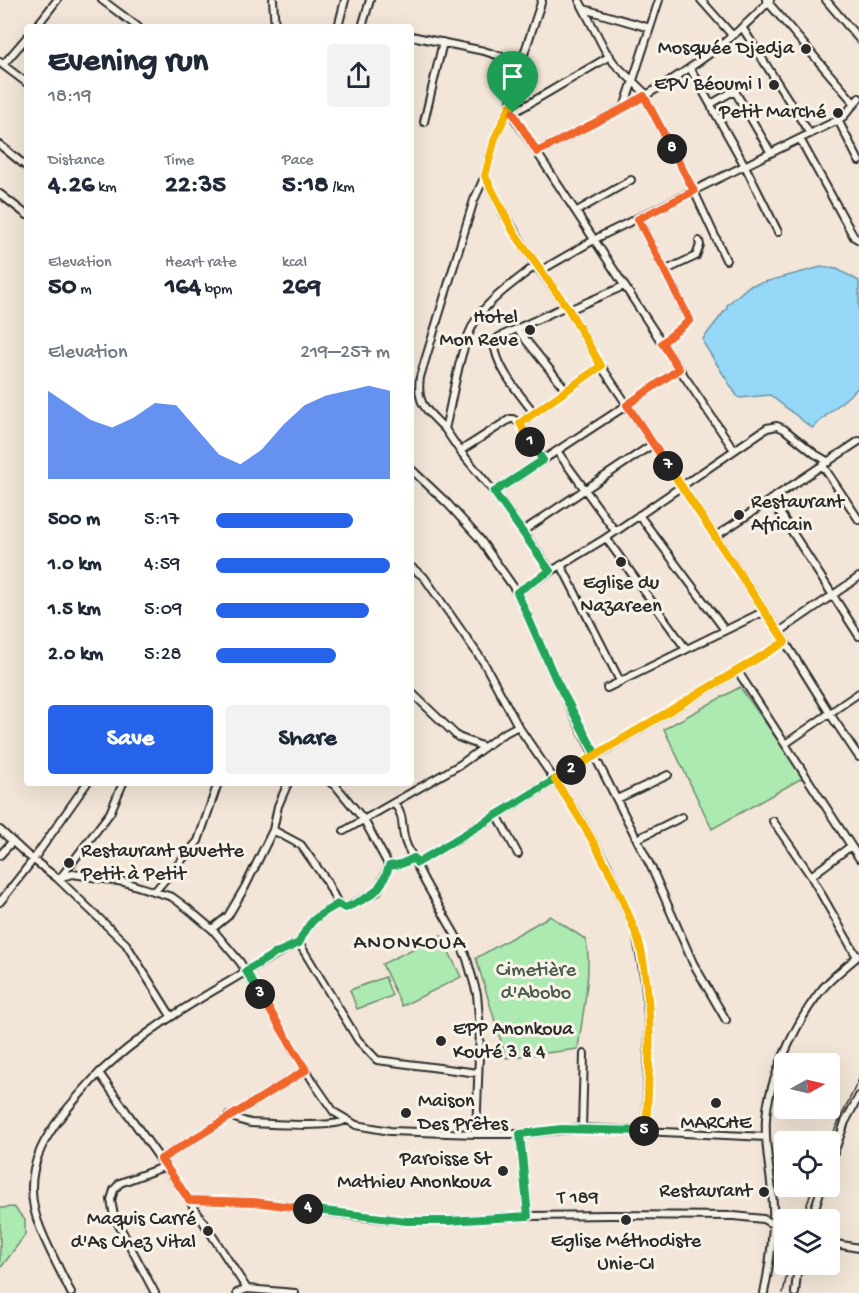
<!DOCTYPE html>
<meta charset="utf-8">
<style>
body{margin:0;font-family:"Gochi Hand",sans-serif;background:#f2f2f3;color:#1f2937;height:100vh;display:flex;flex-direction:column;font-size:22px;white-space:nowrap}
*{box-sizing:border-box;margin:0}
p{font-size:20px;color:#747a83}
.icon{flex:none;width:33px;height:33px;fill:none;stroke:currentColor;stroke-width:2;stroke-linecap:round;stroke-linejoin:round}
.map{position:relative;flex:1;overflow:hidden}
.panel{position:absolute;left:24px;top:24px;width:390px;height:762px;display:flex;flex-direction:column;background:#fff;border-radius:6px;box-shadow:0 6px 24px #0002}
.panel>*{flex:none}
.needle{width:39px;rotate:82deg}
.buttons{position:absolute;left:774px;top:1053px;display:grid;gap:12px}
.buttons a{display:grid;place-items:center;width:66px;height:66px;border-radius:6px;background:#fff;box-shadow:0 6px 24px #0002;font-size:30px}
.pin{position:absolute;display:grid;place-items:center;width:51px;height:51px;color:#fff;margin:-62px -26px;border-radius:50% 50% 50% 0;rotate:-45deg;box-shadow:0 0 6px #0007}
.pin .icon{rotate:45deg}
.km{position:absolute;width:30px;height:30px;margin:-15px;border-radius:50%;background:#222;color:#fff;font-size:16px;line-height:30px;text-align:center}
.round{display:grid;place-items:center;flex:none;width:63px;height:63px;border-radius:6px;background:#f2f2f3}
.head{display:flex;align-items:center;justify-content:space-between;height:102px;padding:0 24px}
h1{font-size:33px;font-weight:800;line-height:45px}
.figures{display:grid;grid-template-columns:repeat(3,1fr);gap:9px;height:102px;padding:6px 24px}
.figures div{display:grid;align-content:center}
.figures b{font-size:26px;font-weight:800}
.figures small{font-size:16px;font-weight:400}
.figures p{font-size:16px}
.chart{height:168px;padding:12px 24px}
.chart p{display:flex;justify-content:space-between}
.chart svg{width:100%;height:108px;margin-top:6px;fill:#2563eb;opacity:.7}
.primary-button{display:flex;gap:12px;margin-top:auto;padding:12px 24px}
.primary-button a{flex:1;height:69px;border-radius:6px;background:#2563eb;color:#fff;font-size:24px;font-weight:800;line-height:69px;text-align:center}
.primary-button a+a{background:#f2f2f3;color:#1f2937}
ul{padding:0 24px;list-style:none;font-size:20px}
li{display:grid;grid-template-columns:96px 72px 1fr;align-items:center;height:45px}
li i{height:15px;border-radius:8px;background:#2563eb}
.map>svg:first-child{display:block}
.green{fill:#adeab1;stroke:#6c8a6e;stroke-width:1.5}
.water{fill:#96d8f8;stroke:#6b93a6;stroke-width:1.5}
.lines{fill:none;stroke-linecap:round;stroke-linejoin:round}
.minor-casing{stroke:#2b2b2b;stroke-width:10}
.minor{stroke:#f7f3e8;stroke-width:6}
.rail{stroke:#2b2b2b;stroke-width:1.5}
.split-1-casing{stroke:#fff;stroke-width:12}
.split-2-casing{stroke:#fff;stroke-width:12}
.split-3-casing{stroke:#fff;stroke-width:12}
.split-4-casing{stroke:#fff;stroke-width:12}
.split-5-casing{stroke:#fff;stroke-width:12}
.split-6-casing{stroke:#fff;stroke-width:12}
.split-7-casing{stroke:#fff;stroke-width:12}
.split-8-casing{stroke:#fff;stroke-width:12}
.split-9-casing{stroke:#fff;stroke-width:12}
.split-1{stroke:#f5b400;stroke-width:8}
.split-2{stroke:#22a559;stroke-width:8}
.split-3{stroke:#22a559;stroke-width:8}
.split-4{stroke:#f0652b;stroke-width:8}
.split-5{stroke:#22a559;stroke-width:8}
.split-6{stroke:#f5b400;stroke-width:8}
.split-7{stroke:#f5b400;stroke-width:8}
.split-8{stroke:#f0652b;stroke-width:8}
.split-9{stroke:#f0652b;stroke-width:8}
.poi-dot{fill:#2b2b2b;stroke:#f7f3e8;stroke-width:2}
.labels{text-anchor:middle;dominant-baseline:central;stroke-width:6;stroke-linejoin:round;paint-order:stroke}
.poi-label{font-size:20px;fill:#2b2b2b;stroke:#f7f3e8;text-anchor:end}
.park-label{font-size:20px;fill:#4c5b4c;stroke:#f7f3e8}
.street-label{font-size:20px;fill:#2b2b2b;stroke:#f7f3e8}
.neighbourhood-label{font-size:21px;letter-spacing:1.5px;fill:#2b2b2b;stroke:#f7f3e8}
</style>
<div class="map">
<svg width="859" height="1293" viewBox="0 0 859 1293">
<rect width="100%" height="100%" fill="#f3e6d8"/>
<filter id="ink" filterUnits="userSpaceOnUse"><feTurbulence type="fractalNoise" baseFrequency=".0167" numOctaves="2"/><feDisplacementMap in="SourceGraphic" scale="12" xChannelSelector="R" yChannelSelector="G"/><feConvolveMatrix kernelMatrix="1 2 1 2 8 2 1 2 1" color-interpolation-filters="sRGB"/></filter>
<g filter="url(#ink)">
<path class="green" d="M740 687 804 777 712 829 664 729Z
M550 916 585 939C594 962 581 1023 578 1049L506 1058 476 958Z
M441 935 461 977 402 1006 382 964Z
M385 977 392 996 357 1009 350 990Z
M14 1207 25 1220V1235L0 1269V1208Z"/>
<path class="water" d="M821 267 837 269 859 281V387L812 428 770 395 740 398 737 396 704 344 703 339 727 308V305L749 286Z"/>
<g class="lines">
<defs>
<path id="minor" d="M102 0 138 27
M273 0 275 27
M579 0 605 50 614 63 646 94
M701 0 732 35
M766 0 855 104
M826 0 859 39
M584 9 650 28
M36 27 57 0
M338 27 345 0
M362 27 370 0
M742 27 810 134
M411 36 484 51 521 63 510 106 515 119 662 343 690 320 638 219
M0 62 3 65 27 37
M521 63 542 0
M3 65 27 83
M690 68 745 166 778 232
M644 96 694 191 726 260
M711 104 730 93H736L771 153
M510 106 495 138 485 176 504 214 536 265 569 310 601 366 779 632 830 714 859 757
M624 108 659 0
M513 113 610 56
M838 120 859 161
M424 122 443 42
M800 139 854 237 859 240
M0 145 27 167
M537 152C619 111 707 69 770 0
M0 194 27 215
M577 211 631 180
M536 265C516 281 492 297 477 318 460 343 453 398 445 429L460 451 494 492 551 571
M540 271 601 236 838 120 844 116 859 98
M664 271 696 256 700 245 699 241
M569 310 624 286
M517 329 566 390
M662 343 734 450
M534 413C519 393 496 368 494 342L499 337 566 306
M520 423 543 460
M445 429C427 410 416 405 420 377L474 200 485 176
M460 451 510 419H513L520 423 601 366
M557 451 615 531
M823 466 859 520
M411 469 448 504 479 538 517 592 555 678 652 869 693 963 726 1020
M494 492 627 405 679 369
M771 499 859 636
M639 515 725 630
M523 531 653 444
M716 536 859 441
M606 538 686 649
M561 565 620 681
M411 567 424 577 484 663 518 726 577 813 607 865 636 933 645 981 649 1028 646 1131
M517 592 606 538 767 428 777 426 784 429 815 454 829 462
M779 632 859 577
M737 670 859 858
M607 688 765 611
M411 692 458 737 484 747
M785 744 859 693
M331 783 336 786 364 820 389 866
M617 799 668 775
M394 803C407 819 399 828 407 846L425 882 460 943 467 959 477 994 480 1030 476 1134
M497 815 518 854
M773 821 811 876 857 957
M0 830 26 854 57 878 126 944 171 1016
M273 830 301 845 326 880 338 904 345 908 377 892 389 866
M344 831 461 764 501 735 518 726
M637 839 682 817
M0 855 12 842
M417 863 785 642
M389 866 401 864 414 858
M811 876 851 846
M61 877 110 813 123 783
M57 878 73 874 124 882 172 897 187 908 213 930 240 962 316 1086 334 1112 356 1125 390 1131 476 1134H520L582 1128 766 1137
M156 890 198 841 218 783
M0 902 33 860 87 783
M212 929 228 916 245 887 273 830 278 806 288 783
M299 943 358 1040 377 1060 478 1073
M228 1116C236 1118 244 1122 251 1123 266 1124 337 1128 345 1120
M582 1128 584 1054
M520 1134 528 1216
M161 1159 306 1070
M830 1164 845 1122 859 1096
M189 1200 254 1202 365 1217 406 1221H449L528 1216 610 1215 734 1216 763 1219 784 1230
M811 1220 822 1186
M830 1243 859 1248
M247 1289 189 1200 99 1073C140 1035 183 1008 230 981 253 967 275 954 299 943 309 920 316 917 338 904
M71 1293C61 1272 50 1252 41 1230 12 1162 57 1120 99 1073
M155 1293 114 1216 111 1200 114 1190 120 1183 166 1166
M237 1293 247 1289 295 1293
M764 1293C770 1264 774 1236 773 1206 772 1177 764 1148 766 1119 768 1081 796 1023 819 993 830 978 846 967 859 955
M795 1293 798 1264"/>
</defs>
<use href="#minor" class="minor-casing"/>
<use href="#minor" class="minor"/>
<path class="rail" d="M829 1142 859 1079
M802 1220 813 1186
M783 1293 789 1264"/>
</g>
</g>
<g class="lines" filter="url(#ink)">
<defs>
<path id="split-1" d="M513 113 510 106 495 138 485 176 513 231 569 310 601 366 520 423 530 442"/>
<path id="split-2" d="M530 442 543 460 494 492 550 571 517 592 555 678 596 755 571 770"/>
<path id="split-3" d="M260 994 246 971 274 954 299 943C310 919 316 917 338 904L345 908C370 897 381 893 389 866L401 864 414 858 417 863 571 770"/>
<path id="split-4" d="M260 994 306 1070 161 1159 189 1200 254 1202 308 1209"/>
<path id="split-5" d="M308 1209 406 1221H449L528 1216 520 1134 561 1129 644 1131"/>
<path id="split-6" d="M599 753 555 780C583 822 608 864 627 911 632 924 638 936 641 950 654 1009 649 1072 646 1131H644"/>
<path id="split-7" d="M599 753 785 642 668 466"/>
<path id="split-8" d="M668 466 627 405 679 369 662 343 690 320 638 219 694 191 672 149"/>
<path id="split-9" d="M513 113 537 152 624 108 644 96 672 149"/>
</defs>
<use href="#split-1" class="split-1-casing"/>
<use href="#split-2" class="split-2-casing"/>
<use href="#split-3" class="split-3-casing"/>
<use href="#split-4" class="split-4-casing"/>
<use href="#split-5" class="split-5-casing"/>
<use href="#split-6" class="split-6-casing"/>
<use href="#split-7" class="split-7-casing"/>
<use href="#split-8" class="split-8-casing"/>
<use href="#split-9" class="split-9-casing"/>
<use href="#split-1" class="split-1"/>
<use href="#split-2" class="split-2"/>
<use href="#split-3" class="split-3"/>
<use href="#split-4" class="split-4"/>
<use href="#split-5" class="split-5"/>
<use href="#split-6" class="split-6"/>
<use href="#split-7" class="split-7"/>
<use href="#split-8" class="split-8"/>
<use href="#split-9" class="split-9"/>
</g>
<g class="poi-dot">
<circle cx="806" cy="49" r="6"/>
<circle cx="774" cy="85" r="6"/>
<circle cx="838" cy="113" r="6"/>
<circle cx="530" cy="330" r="6"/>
<circle cx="739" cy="515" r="6"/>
<circle cx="621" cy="562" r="6"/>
<circle cx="69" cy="863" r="6"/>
<circle cx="441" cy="1041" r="6"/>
<circle cx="716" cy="1103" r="6"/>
<circle cx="406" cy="1113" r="6"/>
<circle cx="503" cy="1171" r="6"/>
<circle cx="764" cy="1192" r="6"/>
<circle cx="626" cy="1220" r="6"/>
<circle cx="208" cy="1231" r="6"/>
</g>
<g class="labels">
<g class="poi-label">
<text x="794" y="49">Mosquée Djedja</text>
<text x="762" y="85">EPV Béoumi I</text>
<text x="826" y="113">Petit Marché</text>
<text x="518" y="318">Hotel<tspan x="518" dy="23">Mon Reve</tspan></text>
<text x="751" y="503" text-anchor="start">Restaurant<tspan x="751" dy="23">Africain</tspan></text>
<text x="621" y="584" text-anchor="middle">Eglise du<tspan x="621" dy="23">Nazareen</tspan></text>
<text x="81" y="852" text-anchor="start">Restaurant Buvette<tspan x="81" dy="23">Petit à Petit</tspan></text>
<text x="453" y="1030" text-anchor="start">EPP Anonkoua<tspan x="453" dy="23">Kouté 3 &amp; 4</tspan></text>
<text x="418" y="1102" text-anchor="start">Maison<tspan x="418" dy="23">Des Prêtes</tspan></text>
<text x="716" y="1124" text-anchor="middle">MARCHE</text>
<text x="491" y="1160">Paroisse St<tspan x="491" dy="23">Mathieu Anonkoua</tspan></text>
<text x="752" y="1192">Restaurant</text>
<text x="196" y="1220">Maquis Carré<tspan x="196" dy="23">d'As Chez Vital</tspan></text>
<text x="626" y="1242" text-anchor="middle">Eglise Méthodiste<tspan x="626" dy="23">Unie-CI</tspan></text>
</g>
<g class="park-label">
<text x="536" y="971">Cimetière<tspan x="536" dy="23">d'Abobo</tspan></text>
</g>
<g class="street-label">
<text transform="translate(578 1199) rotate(-1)">T 189</text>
</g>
<g class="neighbourhood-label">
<text x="410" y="944">ANONKOUA</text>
</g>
</g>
</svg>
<div class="buttons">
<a><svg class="needle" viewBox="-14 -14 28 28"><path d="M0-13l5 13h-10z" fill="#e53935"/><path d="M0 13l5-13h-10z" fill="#747a83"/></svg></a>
<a><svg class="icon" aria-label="locate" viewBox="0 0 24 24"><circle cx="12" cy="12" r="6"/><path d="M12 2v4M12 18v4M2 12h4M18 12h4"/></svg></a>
<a><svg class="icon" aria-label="layers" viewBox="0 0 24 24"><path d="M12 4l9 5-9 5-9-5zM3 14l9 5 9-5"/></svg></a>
</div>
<div class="pin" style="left:513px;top:113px;background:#1e9e55"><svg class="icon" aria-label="arrive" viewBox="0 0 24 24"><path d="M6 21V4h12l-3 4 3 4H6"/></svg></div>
<b class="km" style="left:530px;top:442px">1</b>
<b class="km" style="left:571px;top:770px">2</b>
<b class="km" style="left:260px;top:994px">3</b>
<b class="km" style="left:308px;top:1209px">4</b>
<b class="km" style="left:644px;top:1131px">5</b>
<b class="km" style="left:668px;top:466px">7</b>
<b class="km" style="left:672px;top:149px">8</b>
<section class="panel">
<div class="head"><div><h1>Evening run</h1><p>18:19</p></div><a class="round"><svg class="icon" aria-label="share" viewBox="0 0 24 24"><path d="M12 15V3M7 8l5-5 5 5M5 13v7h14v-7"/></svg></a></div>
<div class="figures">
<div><p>Distance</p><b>4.26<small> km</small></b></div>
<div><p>Time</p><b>22:35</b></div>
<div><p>Pace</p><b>5:18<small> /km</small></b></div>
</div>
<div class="figures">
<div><p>Elevation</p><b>50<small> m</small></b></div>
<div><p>Heart rate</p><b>164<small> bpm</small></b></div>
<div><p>kcal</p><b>269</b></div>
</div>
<div class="chart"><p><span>Elevation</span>219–257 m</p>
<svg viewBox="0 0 160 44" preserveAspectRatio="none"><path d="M0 44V8L10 14L20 20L30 23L40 19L50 13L60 14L70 24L80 34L90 38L100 32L110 22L120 14L130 10L140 8L150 6L160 8V44z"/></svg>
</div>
<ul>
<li><b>500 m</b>5:17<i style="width:79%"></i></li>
<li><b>1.0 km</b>4:59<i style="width:100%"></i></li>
<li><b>1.5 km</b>5:09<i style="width:88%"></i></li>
<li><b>2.0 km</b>5:28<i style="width:69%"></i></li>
</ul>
<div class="primary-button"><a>Save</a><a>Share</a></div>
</section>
</div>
